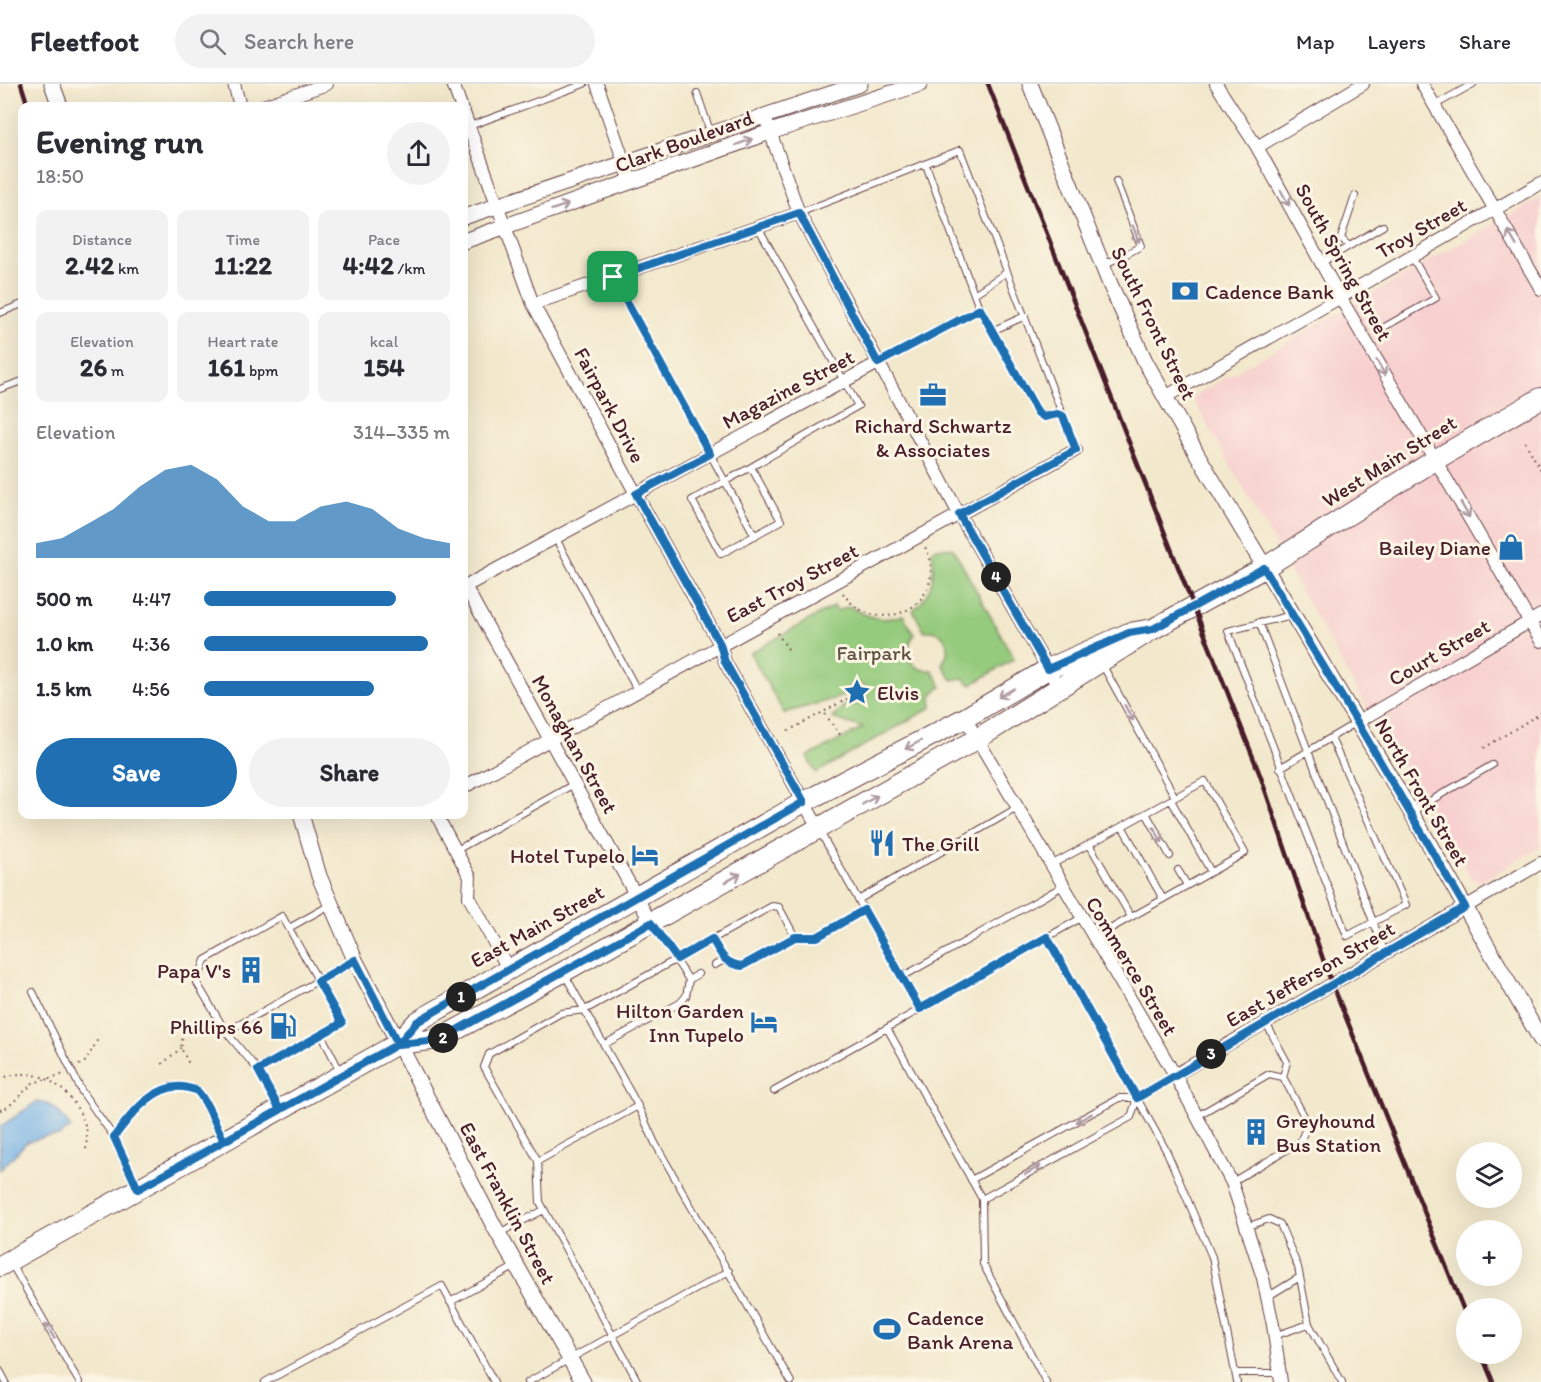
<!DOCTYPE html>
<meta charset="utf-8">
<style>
body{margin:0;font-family:Itim,sans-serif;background:#f2f2f3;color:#2b2b33;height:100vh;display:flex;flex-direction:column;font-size:22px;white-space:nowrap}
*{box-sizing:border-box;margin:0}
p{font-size:20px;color:#7c7c81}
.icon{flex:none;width:33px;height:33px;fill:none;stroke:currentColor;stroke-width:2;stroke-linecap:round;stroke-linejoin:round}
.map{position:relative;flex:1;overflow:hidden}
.details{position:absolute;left:18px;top:18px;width:450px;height:717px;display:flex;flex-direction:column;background:#fff;border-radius:12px;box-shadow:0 6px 24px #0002}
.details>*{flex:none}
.tools{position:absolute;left:1456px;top:1058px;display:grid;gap:12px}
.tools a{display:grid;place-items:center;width:66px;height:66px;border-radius:50%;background:#fff;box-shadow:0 6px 24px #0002;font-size:30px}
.pin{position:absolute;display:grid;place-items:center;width:51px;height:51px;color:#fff;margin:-26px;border-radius:12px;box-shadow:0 3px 9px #0006}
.km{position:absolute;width:30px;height:30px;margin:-15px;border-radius:50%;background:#222;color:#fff;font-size:16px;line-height:30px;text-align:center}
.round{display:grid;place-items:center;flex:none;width:63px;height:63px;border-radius:32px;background:#f2f2f3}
.headline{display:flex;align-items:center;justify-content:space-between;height:102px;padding:0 18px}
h1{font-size:33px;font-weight:700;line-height:45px}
.figures{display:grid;grid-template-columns:repeat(3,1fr);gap:9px;height:102px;padding:6px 18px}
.figures div{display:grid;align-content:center;border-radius:12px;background:#f2f2f3;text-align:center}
.figures b{font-size:26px;font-weight:700}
.figures small{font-size:16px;font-weight:400}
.figures p{font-size:16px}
.chart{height:168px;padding:12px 18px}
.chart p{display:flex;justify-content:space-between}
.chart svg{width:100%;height:108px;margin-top:6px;fill:#1f6fb2;opacity:.7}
.primary-button{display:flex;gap:12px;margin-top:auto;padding:12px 18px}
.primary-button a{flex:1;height:69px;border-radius:36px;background:#1f6fb2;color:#fff;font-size:24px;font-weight:700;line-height:69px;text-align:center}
.primary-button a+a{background:#f2f2f3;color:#2b2b33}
ul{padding:0 18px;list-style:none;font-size:20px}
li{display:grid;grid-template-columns:96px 72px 1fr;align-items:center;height:45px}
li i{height:15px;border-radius:8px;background:#1f6fb2}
header{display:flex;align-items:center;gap:36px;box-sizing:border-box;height:84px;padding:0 30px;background:#fff;border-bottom:2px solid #e1e1e2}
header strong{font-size:28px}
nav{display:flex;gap:33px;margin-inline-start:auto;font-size:21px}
.search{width:420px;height:54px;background:#f2f2f3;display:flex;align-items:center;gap:15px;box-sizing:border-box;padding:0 21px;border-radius:33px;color:#7c7c81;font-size:22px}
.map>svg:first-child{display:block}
.built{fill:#f7d0cf}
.green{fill:#94cb7d;stroke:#6f7554;stroke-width:1.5}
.water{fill:#72b1e5;stroke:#5e6888;stroke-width:1.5}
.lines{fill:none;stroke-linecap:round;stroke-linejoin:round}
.service-casing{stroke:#633d43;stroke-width:8}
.minor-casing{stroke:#633d43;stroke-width:14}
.tertiary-casing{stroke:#633d43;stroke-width:17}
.primary-casing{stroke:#633d43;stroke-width:22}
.path{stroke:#633d43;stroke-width:2;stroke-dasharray:1.5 4.5;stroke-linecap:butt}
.service{stroke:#fff;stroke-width:6}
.minor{stroke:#fff;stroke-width:12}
.tertiary{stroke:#fff;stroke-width:15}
.primary{stroke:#fff;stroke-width:20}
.rail{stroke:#4a1f2b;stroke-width:4.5}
.oneway{stroke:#ae9aa0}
.route-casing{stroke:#fff;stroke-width:12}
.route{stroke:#1f6fb2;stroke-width:8}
.labels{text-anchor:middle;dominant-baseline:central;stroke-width:6;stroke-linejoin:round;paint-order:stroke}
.street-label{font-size:21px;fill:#4a1f2b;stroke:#fcf5e5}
.poi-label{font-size:21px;fill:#4a1f2b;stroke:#fcf5e5;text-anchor:start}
.park-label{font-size:21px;fill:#605344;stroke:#fcf5e5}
</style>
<header>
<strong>Fleetfoot</strong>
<div class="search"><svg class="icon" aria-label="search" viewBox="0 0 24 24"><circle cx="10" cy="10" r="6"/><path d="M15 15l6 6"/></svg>Search here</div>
<nav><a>Map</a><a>Layers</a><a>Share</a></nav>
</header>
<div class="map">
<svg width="1541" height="1298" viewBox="0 0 1541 1298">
<rect width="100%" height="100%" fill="#fcf5e5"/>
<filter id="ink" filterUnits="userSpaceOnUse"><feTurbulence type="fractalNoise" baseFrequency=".0167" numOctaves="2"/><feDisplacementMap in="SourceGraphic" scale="12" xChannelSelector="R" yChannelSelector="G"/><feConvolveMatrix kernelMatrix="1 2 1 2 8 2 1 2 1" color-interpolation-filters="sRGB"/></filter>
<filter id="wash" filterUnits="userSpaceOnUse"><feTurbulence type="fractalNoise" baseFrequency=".008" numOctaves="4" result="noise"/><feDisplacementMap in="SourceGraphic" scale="24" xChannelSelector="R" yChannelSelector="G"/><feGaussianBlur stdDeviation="1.35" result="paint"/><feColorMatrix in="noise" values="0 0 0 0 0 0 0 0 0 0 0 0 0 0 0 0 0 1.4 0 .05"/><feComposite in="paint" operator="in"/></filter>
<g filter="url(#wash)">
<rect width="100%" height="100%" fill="#f2e8cc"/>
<path class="built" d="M1541 113V763L1482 797H1476L1472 795 1360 612 1192 313Z"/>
<path class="green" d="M936 464H952L954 466 1014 575 971 601 963 594 952 596 942 580C954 562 946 545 924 547L913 526C932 511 936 490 932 467Z
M834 522 837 527 849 522C866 533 883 539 903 531L914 551C902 568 910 588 932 586L942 603 937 605 931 612 932 623 816 689 807 673 863 644 832 634 847 619 852 622 865 616C871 606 865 598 854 599L844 607V612L784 629 750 569Z"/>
<path class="water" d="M36 1018C54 1019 61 1029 71 1044L59 1052 45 1053 27 1058 0 1086V1043Z"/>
</g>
<g filter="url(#ink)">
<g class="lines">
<defs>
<path id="service" d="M697 9 711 50
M1435 21 1473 0
M467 43 584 0
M926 81 978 221 1038 329 1044 333 1057 331 1063 332 1076 366
M799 129 960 66 1063 332
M1349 162 1341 154 1355 112
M1321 179 1383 142
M1102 181 1121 173 1141 162 1116 97
M613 193 755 452
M974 210 1007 188
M0 229 22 220
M1386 242 1436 214 1412 173
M992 247 1025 232
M879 279 980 225
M0 305 22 297
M751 383 692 416 721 470 781 437 751 383 858 322 758 143
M555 453 637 606
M1292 531 1228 547 1347 852 1406 821 1331 654
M1259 538 1385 869
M1102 580 1175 713
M1280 684 1357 638
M1171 716 1211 788
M1411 728 1492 681
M1146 729 1170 772
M1122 742 1163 815
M820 748 920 925
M1089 760 1131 833
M455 767 574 700
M1051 781 1205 697 1245 769 1094 854
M1178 786 1187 801
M858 816 1017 724
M653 841 689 896
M289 844 330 821
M795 853H817L864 826
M1047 853 1167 1068 1212 1173 1237 1298
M712 855 724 876
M565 891 638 1022 655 1059 791 1298
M902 893 1063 802
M33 908 82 1008 114 1053 136 1102
M1266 939 1287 978 1283 993
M226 948 353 877
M321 950 340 987
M605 960 680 919 686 912 689 896 698 890
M258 986 342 939 282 832 205 876 197 899 226 948 258 986 279 1024
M774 1007 887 944
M638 1022 538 1077 484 983 489 970 561 929 585 926 772 822 779 823 795 853 742 882 733 881 724 876 715 881
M1197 1032 1269 990 1283 993 1304 1032 1306 1044 1300 1058 1232 1098
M114 1053C130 1031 157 996 187 1003 187 1003 195 1005 196 1006 204 1011 216 1043 222 1054
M538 1077 540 1118 638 1298
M971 1096 1119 1014H1137L1175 991
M982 1115 1131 1033 1137 1014
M1246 1143 1269 1135 1280 1140 1298 1183 1309 1240 1342 1298
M499 1149 544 1126
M11 1179 79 1298
M1267 1213 1300 1193
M450 1218 516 1182
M1274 1252 1309 1240
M0 1287 6 1298
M1236 1289H1280
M265 1298 442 1202 494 1298
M528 1298 729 1187
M1046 1298 983 1180 982 1115 887 944 1081 834"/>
<path id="minor" d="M234 0 240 22
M453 0 461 22
M597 0 631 98
M1216 0 1257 63 1340 213 1541 557
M1422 0 1541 205
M263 22 327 0
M464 29 533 220 636 410 720 560 725 578 819 745
M767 39 799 129 959 430 1059 604
M1257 63 1363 0
M533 220 799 129
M1165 313 1541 99
M464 500 651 839
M464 503 878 279
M965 634 1175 991 1232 1099 1263 1194 1273 1241 1281 1298
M1357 638 1541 531
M464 703 1076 366
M436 730 470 793 469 813 509 886
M1175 991 1541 779"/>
<path id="tertiary" d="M52 0 60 22
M1030 0 1110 200 1145 277 1197 370 1411 728 1541 956
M464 133 860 0
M464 157 770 48 920 0
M301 730 319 792 355 876 494 1142 583 1298"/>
<path id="primary" d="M397 960 439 955 563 888 977 655 1153 545 1264 484 1435 376 1541 314
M0 1182 397 960 417 938 425 933 804 718 965 634 1048 585 1129 549 1153 545"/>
</defs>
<use href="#service" class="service-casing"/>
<use href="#minor" class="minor-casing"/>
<use href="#tertiary" class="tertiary-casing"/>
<use href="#primary" class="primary-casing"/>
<path class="path" d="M1525 358 1541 386
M843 509C870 551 936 531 931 480 931 474 927 468 925 463
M777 549 790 568
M825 630 841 652
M788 647 849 614
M1484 664 1541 629
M185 937 181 964 189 980
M162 980 181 964
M79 981 86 977 99 953
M0 995C40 978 74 1006 86 1044 88 1051 86 1060 86 1067
M0 1026 8 1023 33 999 64 990"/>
<use href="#service" class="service"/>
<use href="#minor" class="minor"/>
<use href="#tertiary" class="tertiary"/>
<use href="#primary" class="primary"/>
<path class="rail" d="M21 0 28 22
M988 0 1260 691 1326 884 1467 1234
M1481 1269 1493 1298"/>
</g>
<defs><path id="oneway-shaft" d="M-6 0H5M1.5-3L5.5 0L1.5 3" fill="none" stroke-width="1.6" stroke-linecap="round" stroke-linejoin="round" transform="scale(1.5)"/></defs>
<g class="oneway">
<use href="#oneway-shaft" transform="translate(744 58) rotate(-20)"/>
<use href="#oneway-shaft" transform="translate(1285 114) rotate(61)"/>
<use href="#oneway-shaft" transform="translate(560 123) rotate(-19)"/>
<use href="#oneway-shaft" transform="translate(1136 150) rotate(69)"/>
<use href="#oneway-shaft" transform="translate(1512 154) rotate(-120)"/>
<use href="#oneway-shaft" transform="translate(1381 284) rotate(60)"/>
<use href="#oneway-shaft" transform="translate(1465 426) rotate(60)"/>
<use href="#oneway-shaft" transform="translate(1006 609) rotate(150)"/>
<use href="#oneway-shaft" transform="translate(1129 629) rotate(61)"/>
<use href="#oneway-shaft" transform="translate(913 661) rotate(152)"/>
<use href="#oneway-shaft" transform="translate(870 716) rotate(-30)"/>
<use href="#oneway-shaft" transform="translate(1158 751) rotate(60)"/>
<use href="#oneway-shaft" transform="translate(733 794) rotate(-29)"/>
<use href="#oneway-shaft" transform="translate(1084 1034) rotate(151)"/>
<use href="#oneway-shaft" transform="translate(1033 1086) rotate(-29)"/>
<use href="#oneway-shaft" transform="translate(50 1247) rotate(-120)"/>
</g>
</g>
<g class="lines" filter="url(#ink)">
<defs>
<path id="route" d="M613 193 710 370 636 410 720 560 725 578 804 718 425 933 417 938 398 960 138 1105 114 1053C131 1030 157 996 188 1004 192 1005 194 1005 197 1007 207 1016 217 1044 224 1057L280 1026 258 986 342 939 318 897 355 876 398 960 439 956 651 839 677 875 712 855C721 870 724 880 742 882L795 853H817L864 826 920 925 1047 853 1137 1014 1465 823 1357 638 1264 484 1153 545 1129 549 1048 585 959 430 1076 366 1063 332 1057 330 1044 333 1038 329 980 225 878 279 799 129 613 193"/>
</defs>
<use href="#route" class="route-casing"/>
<use href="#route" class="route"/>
</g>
<defs>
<symbol id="bank-bare" viewBox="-9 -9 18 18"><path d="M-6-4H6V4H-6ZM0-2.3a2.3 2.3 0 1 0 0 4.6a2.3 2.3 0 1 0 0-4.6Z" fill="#1f6fb2" stroke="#fcf5e5" stroke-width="2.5" paint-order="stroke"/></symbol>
<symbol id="office-bare" viewBox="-9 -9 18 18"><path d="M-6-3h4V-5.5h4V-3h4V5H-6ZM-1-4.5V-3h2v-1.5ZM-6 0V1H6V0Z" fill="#1f6fb2" stroke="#fcf5e5" stroke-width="2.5" paint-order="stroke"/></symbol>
<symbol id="shop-bare" viewBox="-9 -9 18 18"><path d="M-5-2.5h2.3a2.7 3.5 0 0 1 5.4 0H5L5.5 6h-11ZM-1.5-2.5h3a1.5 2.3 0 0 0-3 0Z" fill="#1f6fb2" stroke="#fcf5e5" stroke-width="2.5" paint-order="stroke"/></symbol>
<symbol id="sight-bare" viewBox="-9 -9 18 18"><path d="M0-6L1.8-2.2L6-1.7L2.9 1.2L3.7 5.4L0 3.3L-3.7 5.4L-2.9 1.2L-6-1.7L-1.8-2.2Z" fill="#1f6fb2" stroke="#fcf5e5" stroke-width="2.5" paint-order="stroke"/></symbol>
<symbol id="restaurant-bare" viewBox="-9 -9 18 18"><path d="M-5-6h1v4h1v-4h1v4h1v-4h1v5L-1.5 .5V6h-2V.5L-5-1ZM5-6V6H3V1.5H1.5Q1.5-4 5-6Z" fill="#1f6fb2" stroke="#fcf5e5" stroke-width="2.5" paint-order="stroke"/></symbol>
<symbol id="hotel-bare" viewBox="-9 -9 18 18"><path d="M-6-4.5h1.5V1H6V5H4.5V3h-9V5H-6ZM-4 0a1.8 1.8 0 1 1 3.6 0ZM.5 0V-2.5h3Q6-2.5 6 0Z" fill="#1f6fb2" stroke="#fcf5e5" stroke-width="2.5" paint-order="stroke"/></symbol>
<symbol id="building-bare" viewBox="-9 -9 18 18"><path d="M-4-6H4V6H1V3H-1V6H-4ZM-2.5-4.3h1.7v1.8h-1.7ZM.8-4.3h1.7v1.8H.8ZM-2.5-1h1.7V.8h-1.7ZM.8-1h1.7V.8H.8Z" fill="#1f6fb2" stroke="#fcf5e5" stroke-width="2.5" paint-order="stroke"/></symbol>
<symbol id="fuel-bare" viewBox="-9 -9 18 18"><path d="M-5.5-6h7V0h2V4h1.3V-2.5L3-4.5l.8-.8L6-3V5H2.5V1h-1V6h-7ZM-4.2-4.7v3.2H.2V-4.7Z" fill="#1f6fb2" stroke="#fcf5e5" stroke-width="2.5" paint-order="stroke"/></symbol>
<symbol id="stadium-bare" viewBox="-9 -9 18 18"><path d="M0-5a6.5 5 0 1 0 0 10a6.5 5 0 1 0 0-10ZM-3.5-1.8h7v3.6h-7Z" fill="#1f6fb2" stroke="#fcf5e5" stroke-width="2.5" paint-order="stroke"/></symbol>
</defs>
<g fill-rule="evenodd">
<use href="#bank-bare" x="1166" y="188" width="38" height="38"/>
<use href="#office-bare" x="914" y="292" width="38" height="38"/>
<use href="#shop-bare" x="1492" y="444" width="38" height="38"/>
<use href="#sight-bare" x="838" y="589" width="38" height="38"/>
<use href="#restaurant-bare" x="863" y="740" width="38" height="38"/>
<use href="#hotel-bare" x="626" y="752" width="38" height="38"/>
<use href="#building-bare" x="232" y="867" width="38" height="38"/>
<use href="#hotel-bare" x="745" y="919" width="38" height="38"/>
<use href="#fuel-bare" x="264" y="923" width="38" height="38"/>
<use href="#building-bare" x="1237" y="1029" width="38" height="38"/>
<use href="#stadium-bare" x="868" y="1226" width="38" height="38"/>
</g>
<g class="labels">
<g class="street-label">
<text transform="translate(684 57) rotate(-20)">Clark Boulevard</text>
<text transform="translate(1421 144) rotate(-30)">Troy Street</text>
<text transform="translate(1344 178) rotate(61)">South Spring Street</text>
<text transform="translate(1154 239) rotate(64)">South Front Street</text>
<text transform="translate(788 305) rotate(-28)">Magazine Street</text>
<text transform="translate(610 321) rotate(62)">Fairpark Drive</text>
<text transform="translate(1389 377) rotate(-32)">West Main Street</text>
<text transform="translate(792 499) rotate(-28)">East Troy Street</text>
<text transform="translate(1439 568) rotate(-30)">Court Street</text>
<text transform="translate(575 660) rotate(61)">Monaghan Street</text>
<text transform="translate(1422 708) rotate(60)">North Front Street</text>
<text transform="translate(537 842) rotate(-29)">East Main Street</text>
<text transform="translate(1132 882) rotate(59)">Commerce Street</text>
<text transform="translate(1310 890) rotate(-30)">East Jefferson Street</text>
<text transform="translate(508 1119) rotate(62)">East Franklin Street</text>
</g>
<g class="poi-label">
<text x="1205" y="207">Cadence Bank</text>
<text x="933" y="341" text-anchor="middle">Richard Schwartz<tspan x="933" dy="24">&amp; Associates</tspan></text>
<text x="1491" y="463" text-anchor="end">Bailey Diane</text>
<text x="877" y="608">Elvis</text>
<text x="902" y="759">The Grill</text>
<text x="625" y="771" text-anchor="end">Hotel Tupelo</text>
<text x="231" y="886" text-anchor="end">Papa V's</text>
<text x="744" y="926" text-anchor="end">Hilton Garden<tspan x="744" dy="24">Inn Tupelo</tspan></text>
<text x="263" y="942" text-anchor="end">Phillips 66</text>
<text x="1276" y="1036">Greyhound<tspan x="1276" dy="24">Bus Station</tspan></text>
<text x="907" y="1233">Cadence<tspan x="907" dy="24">Bank Arena</tspan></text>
</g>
<g class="park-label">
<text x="874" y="568">Fairpark</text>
</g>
</g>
</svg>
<div class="tools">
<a><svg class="icon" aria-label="layers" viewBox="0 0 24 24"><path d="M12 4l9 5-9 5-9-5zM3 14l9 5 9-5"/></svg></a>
<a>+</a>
<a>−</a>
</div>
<div class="pin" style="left:613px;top:193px;background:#1e9e55"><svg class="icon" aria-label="arrive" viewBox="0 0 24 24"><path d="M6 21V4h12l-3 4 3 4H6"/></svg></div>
<b class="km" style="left:461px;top:913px">1</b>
<b class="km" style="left:443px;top:954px">2</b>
<b class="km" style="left:1211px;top:970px">3</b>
<b class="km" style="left:996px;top:493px">4</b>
<section class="details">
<div class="headline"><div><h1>Evening run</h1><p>18:50</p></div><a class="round"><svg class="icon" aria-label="share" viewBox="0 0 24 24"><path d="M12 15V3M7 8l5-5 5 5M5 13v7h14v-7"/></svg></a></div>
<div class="figures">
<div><p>Distance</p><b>2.42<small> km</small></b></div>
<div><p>Time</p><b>11:22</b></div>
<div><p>Pace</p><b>4:42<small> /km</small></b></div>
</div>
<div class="figures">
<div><p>Elevation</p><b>26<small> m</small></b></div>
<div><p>Heart rate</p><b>161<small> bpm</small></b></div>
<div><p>kcal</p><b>154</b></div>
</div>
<div class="chart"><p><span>Elevation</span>314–335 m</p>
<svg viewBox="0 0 160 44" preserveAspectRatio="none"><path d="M0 44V38L10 36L20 30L30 24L40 15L50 8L60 6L70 12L80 23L90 29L100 29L110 23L120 21L130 24L140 32L150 36L160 38V44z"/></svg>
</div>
<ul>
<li><b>500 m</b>4:47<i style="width:78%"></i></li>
<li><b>1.0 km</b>4:36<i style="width:91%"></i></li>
<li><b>1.5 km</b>4:56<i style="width:69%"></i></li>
</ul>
<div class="primary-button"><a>Save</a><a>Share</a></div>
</section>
</div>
